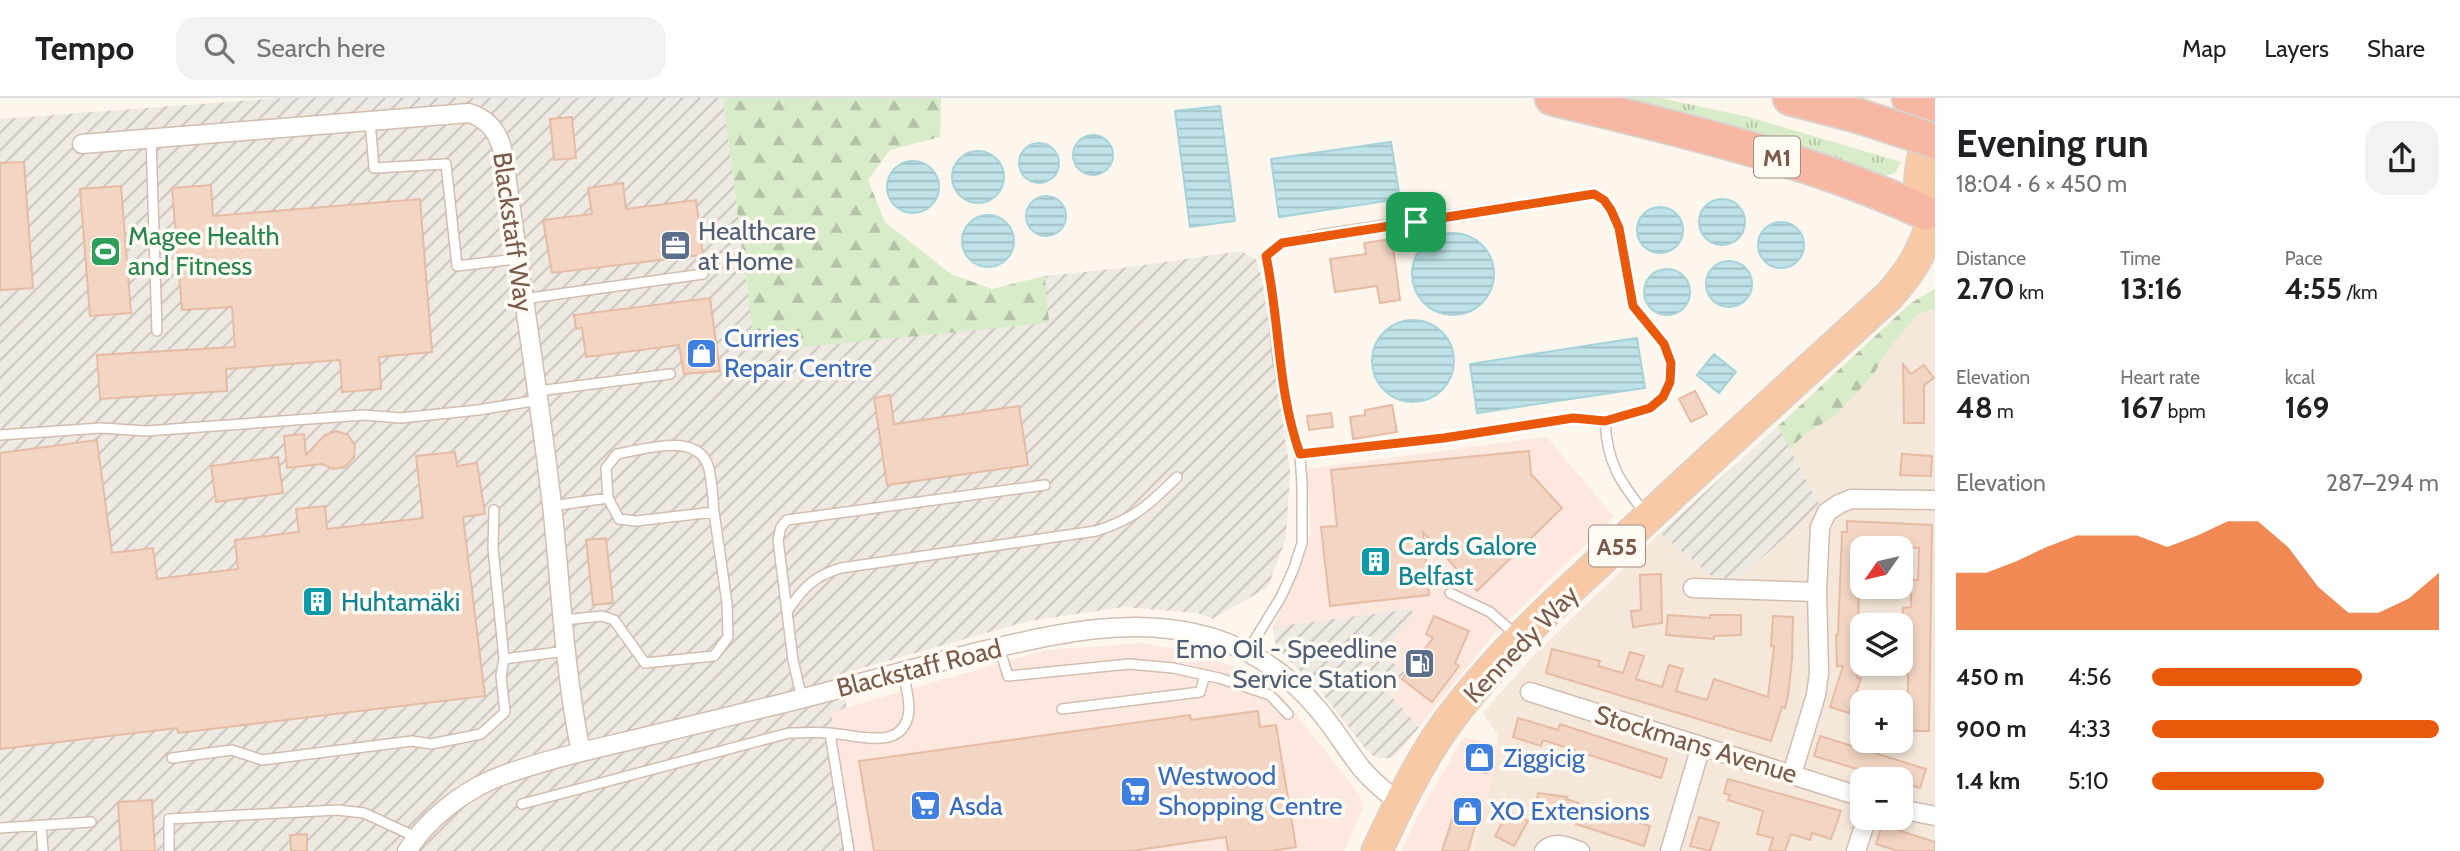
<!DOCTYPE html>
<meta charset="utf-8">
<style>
body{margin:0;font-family:Cabin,sans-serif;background:#f2f2f2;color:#202124;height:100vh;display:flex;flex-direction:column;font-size:26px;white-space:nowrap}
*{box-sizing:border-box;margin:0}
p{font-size:23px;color:#757577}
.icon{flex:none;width:38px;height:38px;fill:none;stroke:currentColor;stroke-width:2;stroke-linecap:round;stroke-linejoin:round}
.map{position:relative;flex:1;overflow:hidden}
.panel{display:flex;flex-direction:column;background:#fff;width:525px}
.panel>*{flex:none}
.needle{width:46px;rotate:236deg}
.fabs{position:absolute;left:1850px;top:438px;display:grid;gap:14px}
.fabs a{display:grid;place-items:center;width:63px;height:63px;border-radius:14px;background:#fff;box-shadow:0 4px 10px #0003;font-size:35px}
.pin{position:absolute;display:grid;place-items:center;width:60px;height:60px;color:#fff;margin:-30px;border-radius:14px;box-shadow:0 4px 10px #0006}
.round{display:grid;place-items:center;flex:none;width:74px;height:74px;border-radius:21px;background:#f2f2f2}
.head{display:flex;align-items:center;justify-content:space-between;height:119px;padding:0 21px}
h1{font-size:38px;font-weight:700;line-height:52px}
.figures{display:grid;grid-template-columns:repeat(3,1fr);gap:10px;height:119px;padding:7px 21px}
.figures div{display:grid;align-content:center}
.figures b{font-size:30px;font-weight:700}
.figures small{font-size:19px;font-weight:400}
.figures p{font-size:19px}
.chart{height:196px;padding:14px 21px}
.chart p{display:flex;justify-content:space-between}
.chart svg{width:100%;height:126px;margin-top:7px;fill:#ea580c;opacity:.7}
ul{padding:0 21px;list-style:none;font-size:23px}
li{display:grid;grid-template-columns:112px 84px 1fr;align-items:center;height:52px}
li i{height:18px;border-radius:9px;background:#ea580c}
header{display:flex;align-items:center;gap:42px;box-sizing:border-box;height:98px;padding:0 35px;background:#fff;border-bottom:2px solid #e0e0e0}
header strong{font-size:33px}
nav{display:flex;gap:38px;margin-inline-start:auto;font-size:24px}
.search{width:490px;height:63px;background:#f2f2f2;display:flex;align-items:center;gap:18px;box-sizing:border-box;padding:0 24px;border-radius:21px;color:#757577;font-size:26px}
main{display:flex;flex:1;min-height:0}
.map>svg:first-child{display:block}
.residential{fill:#f5e8da;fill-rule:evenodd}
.commercial{fill:#fde8e0}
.industrial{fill:url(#industrial-furrows)}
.grass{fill:url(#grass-tufts)}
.forest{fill:url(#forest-firs)}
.water{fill:url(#water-rules);stroke:#a5d3da;stroke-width:2}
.building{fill:#f3d5c3;stroke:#e6bba3;stroke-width:2}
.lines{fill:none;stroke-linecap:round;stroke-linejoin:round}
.service-casing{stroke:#d1beb0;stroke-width:12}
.minor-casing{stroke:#d1beb0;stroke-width:21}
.trunk-casing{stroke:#dad1cd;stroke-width:33}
.motorway-casing{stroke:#dad1cd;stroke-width:37}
.service{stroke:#fff;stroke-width:9}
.minor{stroke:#fff;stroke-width:18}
.trunk{stroke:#f9c8a4;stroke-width:30}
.motorway{stroke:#f7b7a3;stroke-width:33}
.motorway-bridge-casing{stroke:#dad1cd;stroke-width:37;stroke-linecap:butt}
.motorway-bridge{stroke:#f7b7a3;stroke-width:33}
.route-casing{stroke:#fff;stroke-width:14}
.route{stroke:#ea580c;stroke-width:9}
.labels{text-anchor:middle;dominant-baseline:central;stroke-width:7;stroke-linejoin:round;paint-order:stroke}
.shield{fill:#fffaf3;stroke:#a28b7f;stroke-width:2}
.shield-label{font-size:24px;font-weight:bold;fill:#7a5c4d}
.service-label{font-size:26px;fill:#4e5e75;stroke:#fffaf3;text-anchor:start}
.street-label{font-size:26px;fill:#7a5c4d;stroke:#fffaf3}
.leisure-label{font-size:26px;fill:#27864d;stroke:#fffaf3;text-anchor:start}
.shop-label{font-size:26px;fill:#366cbe;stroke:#fffaf3;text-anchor:start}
.culture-label{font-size:26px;fill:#0d838f;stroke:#fffaf3;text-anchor:start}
</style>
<header>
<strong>Tempo</strong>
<div class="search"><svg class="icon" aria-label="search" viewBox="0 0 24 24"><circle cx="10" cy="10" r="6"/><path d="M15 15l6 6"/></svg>Search here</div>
<nav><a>Map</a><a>Layers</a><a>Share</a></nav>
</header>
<main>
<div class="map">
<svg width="1935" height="753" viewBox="0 0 1935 753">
<defs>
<pattern id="industrial-furrows" width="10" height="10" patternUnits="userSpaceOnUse" patternTransform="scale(1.75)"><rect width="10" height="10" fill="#efe9e4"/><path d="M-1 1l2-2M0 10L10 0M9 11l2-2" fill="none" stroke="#c7c0bb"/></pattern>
<pattern id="grass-tufts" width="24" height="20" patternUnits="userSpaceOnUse" patternTransform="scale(1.75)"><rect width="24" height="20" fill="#d8ecc9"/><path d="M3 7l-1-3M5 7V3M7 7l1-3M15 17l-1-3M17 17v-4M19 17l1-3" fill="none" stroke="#b4c2a5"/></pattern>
<pattern id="forest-firs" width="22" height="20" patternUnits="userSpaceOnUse" patternTransform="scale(1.75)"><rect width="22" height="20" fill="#d8ecc9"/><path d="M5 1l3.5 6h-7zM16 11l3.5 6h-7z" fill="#b4c2a5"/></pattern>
<pattern id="water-rules" width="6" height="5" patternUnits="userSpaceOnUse" patternTransform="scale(1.75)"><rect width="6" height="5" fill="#bfe3e8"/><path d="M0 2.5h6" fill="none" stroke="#a0bbbe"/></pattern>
</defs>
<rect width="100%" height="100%" fill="#fdf6ec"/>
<path class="residential" d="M1935 191V753H1473L1493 674 1498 638 1483 615 1533 558 1660 435 1713 479 1737 482 1820 408 1778 328 1911 205ZM1862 450H1900V488H1862ZM1862 527H1900V565H1862ZM1862 604H1900V642H1862ZM1862 681H1900V719H1862Z"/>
<path class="commercial" d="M1547 339 1614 419 1493 537 1419 629 1386 594 1381 555 1411 520 1410 511 1273 529 1301 469 1311 433 1307 371Z
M1141 545 1195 555 1243 572 1265 585 1285 602 1360 697 1363 710 1344 753H854L831 614 1046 552Z
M1464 639 1497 647 1493 674 1473 753H1402L1419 715Z"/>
<path class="industrial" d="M281 0H723L755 253 1048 225 1045 178 1123 170 1241 153 1256 161 1262 180 1290 374 1286 440 1268 489 1213 521 1198 515 1123 509 1029 523 841 576 847 610 831 614 854 753H0V21Z
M1778 328 1820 408 1737 482 1713 479 1660 435Z
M1410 511 1413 514 1411 520 1381 555 1405 575 1387 594 1419 629 1398 655 1391 660H1379L1372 657 1364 649 1321 594 1276 549 1273 529Z"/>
<path class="grass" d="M1597 0H1660L1749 19 1901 64 1895 75 1879 79Z"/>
<path class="forest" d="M723 0H941L940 39 890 52 868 82 885 124 951 176 992 191 1045 178 1049 225 755 254Z
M1935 191V210L1917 217 1888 252 1873 277 1835 318 1805 336 1790 351 1778 328 1911 205Z"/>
<path class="water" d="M1220 8 1235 123 1190 129 1175 13Z
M1073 57a20 20 0 1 1 40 0a20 20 0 1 1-40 0Z
M1391 44 1400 101 1279 119 1271 61Z
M1019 65a20 20 0 1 1 40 0a20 20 0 1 1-40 0Z
M952 79a26 26 0 1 1 52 0a26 26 0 1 1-52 0Z
M887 89a26 26 0 1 1 52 0a26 26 0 1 1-52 0Z
M1026 118a20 20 0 1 1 40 0a20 20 0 1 1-40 0Z
M1699 124a23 23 0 1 1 46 0a23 23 0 1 1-46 0Z
M1637 132a23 23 0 1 1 46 0a23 23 0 1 1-46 0Z
M962 143a26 26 0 1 1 52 0a26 26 0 1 1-52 0Z
M1758 147a23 23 0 1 1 46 0a23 23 0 1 1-46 0Z
M1412 176a41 41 0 1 1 82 0a41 41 0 1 1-82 0Z
M1706 186a23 23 0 1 1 46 0a23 23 0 1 1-46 0Z
M1644 194a23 23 0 1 1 46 0a23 23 0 1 1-46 0Z
M1372 263a41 41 0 1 1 82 0a41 41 0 1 1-82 0Z
M1637 240 1645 290 1477 315 1470 266Z
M1714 256 1736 274 1719 295 1697 277Z"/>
<path class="building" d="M572 19 576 60 554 62 550 21Z
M24 64 33 190 0 192V65Z
M623 85 626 111 696 102 703 157 552 175 543 122 592 116 588 90Z
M211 87 213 118 420 101 432 254 379 259 381 291 342 294 340 262 226 271 227 293 100 301 97 257 235 249 232 209 182 212 172 90Z
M121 88 131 215 90 218 80 91Z
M1392 141 1400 202 1380 205 1377 188 1335 194 1330 161 1366 156 1364 145Z
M710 200 720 273 684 276 679 247 586 259 582 230 576 231 574 217Z
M1903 266 1911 276 1924 267 1934 280 1924 287V325H1904Z
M1695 293 1707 316 1691 324 1679 301Z
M890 297 894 326 1019 308 1028 367 887 387 874 300Z
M1392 307 1397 334 1353 341 1350 319 1365 317V312Z
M1331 315 1333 329 1309 332 1307 318Z
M336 333 348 337 355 347 354 359 345 369 333 371 322 366 287 370 284 338 304 336 306 357 325 337Z
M97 342 112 455 153 450 157 481 238 471 235 442 299 434 296 411 325 408 327 431 423 420 416 358 455 354 457 368 477 365 485 416 463 419 485 598 178 635 177 630 0 651V355Z
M1529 353 1531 376 1562 410 1477 493 1423 434 1429 497 1330 508 1321 429 1337 428 1331 372Z
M1902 356 1932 358 1931 378 1900 377Z
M278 359 283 395 216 404 211 368Z
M1847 423 1932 427 1929 633H1908V568H1903V510L1911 509V482H1918L1919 450 1865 447V450H1860L1857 580H1861L1849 615 1830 609 1843 568H1837L1836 537H1838L1842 434H1847Z
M606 440 613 505 593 507 586 442Z
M1661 476 1662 525 1633 529 1631 513 1641 512 1640 477Z
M1668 517 1710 520V517H1741V537L1714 538V541L1666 537Z
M1434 518 1469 533 1455 565 1459 568 1432 604 1402 581 1433 540 1426 536Z
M1773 518 1793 519 1792 561 1788 598 1785 610 1782 609 1771 643 1546 575 1552 551 1600 563 1598 568 1623 575 1630 554 1644 558 1636 581 1662 589 1669 567 1683 571 1676 593 1707 602 1714 581 1768 599 1774 548H1771Z
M1258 613 1260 629 1276 627 1296 749 1271 753H1228L1226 739 1132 753H874L859 663 1190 617 1191 622Z
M1518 620 1558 632 1560 626 1667 661 1661 680 1543 642 1541 648 1513 639Z
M1820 638 1926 671 1920 690 1900 684V681H1890L1814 658Z
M1474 645 1492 649 1486 675 1468 670Z
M1728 681 1841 713 1831 741 1812 735 1810 742 1791 736 1785 753H1769L1773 740 1757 736 1763 713 1728 702 1730 697 1724 695Z
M1538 695 1567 699 1566 701 1650 728 1644 748 1576 726 1577 722 1535 716Z
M1459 700 1481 706 1468 753H1442Z
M152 702 155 753H121L118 704Z
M1508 714 1528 723 1514 748 1495 738Z
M1699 719 1719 725 1710 753 1690 748Z
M1882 727 1935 744V753H1898L1876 746Z
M307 736V753H291L290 737Z"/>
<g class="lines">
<defs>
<path id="service" d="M370 22 374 70 446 66 457 168 517 161
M151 40 157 233
M523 201 703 176
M538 293 670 276
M1605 323C1607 365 1620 384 1645 415
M0 337 101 330 146 333 364 317 401 320 478 312 539 302
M608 400 606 370 617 356C644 352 699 332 709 371 712 384 713 400 714 414
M552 408 608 400 619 421 636 423 714 414 727 505 728 539 714 558 645 565 614 522 602 518 563 522
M494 412 493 450 504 561
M1450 495 1490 514 1516 537
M788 512C804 489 814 478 841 470L1096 433C1134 421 1149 407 1177 379
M999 549 1008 578 1129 566 1173 570 1219 580 1270 597 1288 616
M1247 554 1281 499 1294 470 1302 445V387L1300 356 1292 335 1278 262 1271 182 1266 158 1281 145 1325 136 1594 96 1603 102 1611 112 1619 130 1633 208 1664 246 1671 265 1670 284 1663 299 1650 310 1605 323 1573 320 1444 340 1300 356
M802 601 793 562 778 442 781 429 787 422 1045 387
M1062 611 1200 594 1205 577
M830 635 849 753
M172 660 232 652 262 662 412 643 431 646 481 636 505 614 501 578 504 561 566 553
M522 706 789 635C802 635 815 634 828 635 856 636 906 656 909 611 909 599 905 584 903 573
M41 728 43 753
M0 730 91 724
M169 753V721L337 712 364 715 416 739"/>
<path id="minor" d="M82 46 469 15C489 21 499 35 503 55 519 172 538 289 552 407 561 489 564 572 581 654
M1693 490 1817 494
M1530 594 1862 699
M1792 676 1816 597 1819 575 1817 494 1820 429 1827 414 1839 406 1851 401 1935 402
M1900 711 1935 718
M407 753C426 723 458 697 491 682 534 664 590 652 636 641 682 630 729 618 776 607 846 590 916 569 986 552 1055 536 1123 520 1194 535 1240 544 1286 573 1316 609 1333 628 1346 651 1362 671 1373 684 1386 694 1399 705
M1544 753C1555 742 1567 749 1580 753
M1670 753 1701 648
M1856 753 1867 719"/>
<path id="trunk" d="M1934 18C1924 52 1907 98 1935 127
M1377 753C1396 712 1416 670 1442 632 1498 553 1573 489 1644 423 1725 347 1807 273 1889 198 1912 172 1920 158 1932 125"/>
<path id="motorway" d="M1552 0C1678 31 1808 60 1926 115
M1790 0 1859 18
M1909 0 1935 8"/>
</defs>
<use href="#service" class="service-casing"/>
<use href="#minor" class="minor-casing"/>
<use href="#trunk" class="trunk-casing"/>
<use href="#motorway" class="motorway-casing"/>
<use href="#service" class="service"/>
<use href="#minor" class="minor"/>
<use href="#trunk" class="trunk"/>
<use href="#motorway" class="motorway"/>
<defs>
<path id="motorway-bridge" d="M1859 18 1935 43"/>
</defs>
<use href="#motorway-bridge" class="motorway-bridge-casing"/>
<use href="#motorway-bridge" class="motorway-bridge"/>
</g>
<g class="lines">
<defs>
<path id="route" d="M1594 96 1604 102 1611 112 1619 130 1633 208 1664 246 1671 265 1670 284 1663 299 1650 310 1605 323 1573 320 1444 340 1300 356C1277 291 1280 224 1266 158L1282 145Z"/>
</defs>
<use href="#route" class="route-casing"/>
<use href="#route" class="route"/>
</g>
<defs>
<symbol id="office-square" viewBox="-11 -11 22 22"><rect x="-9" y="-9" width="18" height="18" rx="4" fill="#5c6f8a" stroke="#fffaf3"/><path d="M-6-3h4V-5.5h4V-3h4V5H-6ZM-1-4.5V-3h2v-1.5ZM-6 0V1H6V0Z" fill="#fff"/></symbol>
<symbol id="stadium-square" viewBox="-11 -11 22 22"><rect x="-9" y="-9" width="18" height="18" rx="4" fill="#2e9e5b" stroke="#fffaf3"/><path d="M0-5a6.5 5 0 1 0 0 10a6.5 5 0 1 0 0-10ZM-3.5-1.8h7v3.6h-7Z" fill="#fff"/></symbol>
<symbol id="shop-square" viewBox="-11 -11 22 22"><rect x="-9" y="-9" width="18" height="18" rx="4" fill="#3f7fe0" stroke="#fffaf3"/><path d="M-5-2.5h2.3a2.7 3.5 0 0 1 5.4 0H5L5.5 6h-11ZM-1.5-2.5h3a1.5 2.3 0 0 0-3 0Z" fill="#fff"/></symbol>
<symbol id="building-square" viewBox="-11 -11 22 22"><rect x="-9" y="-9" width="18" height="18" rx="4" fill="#0f9aa8" stroke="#fffaf3"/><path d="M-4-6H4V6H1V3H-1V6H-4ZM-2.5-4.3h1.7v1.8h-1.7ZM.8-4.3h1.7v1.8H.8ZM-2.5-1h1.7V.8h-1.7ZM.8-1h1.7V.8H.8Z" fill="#fff"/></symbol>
<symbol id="fuel-square" viewBox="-11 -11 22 22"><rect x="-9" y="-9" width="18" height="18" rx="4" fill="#5c6f8a" stroke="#fffaf3"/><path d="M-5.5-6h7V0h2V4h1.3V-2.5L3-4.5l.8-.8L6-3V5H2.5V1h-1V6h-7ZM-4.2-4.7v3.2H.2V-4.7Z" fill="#fff"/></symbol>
<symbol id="supermarket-square" viewBox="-11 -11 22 22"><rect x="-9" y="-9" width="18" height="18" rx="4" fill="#3f7fe0" stroke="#fffaf3"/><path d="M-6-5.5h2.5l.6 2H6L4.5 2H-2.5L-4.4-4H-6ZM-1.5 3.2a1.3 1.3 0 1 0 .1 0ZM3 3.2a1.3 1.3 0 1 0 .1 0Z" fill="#fff"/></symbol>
</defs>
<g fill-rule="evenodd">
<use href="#office-square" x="658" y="130" width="35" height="35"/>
<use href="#stadium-square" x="88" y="136" width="35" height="35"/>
<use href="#shop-square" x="684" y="238" width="35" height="35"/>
<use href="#building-square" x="1358" y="446" width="35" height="35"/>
<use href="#building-square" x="300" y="486" width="35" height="35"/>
<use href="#fuel-square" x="1402" y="548" width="35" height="35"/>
<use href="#shop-square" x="1462" y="642" width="35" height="35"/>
<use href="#supermarket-square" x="1118" y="676" width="35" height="35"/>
<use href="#supermarket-square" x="908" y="690" width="35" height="35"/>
<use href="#shop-square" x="1450" y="696" width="35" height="35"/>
</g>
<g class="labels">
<g class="shield">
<rect x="1754" y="38.5" width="46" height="41" rx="5"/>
<rect x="1589" y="427.5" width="56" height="41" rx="5"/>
</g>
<g class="shield-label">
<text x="1777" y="59">M1</text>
<text x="1617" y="448">A55</text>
</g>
<g class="service-label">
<text x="698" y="133">Healthcare<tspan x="698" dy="30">at Home</tspan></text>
<text x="1397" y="551" text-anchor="end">Emo Oil - Speedline<tspan x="1397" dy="30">Service Station</tspan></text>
</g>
<g class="street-label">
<text transform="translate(513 134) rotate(82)">Blackstaff Way</text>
<text transform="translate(1521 546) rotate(-46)">Kennedy Way</text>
<text transform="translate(919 570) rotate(-14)">Blackstaff Road</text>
<text transform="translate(1696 646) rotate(17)">Stockmans Avenue</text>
</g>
<g class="leisure-label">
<text x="128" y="138">Magee Health<tspan x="128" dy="30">and Fitness</tspan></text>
</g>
<g class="shop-label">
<text x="724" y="240">Curries<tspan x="724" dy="30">Repair Centre</tspan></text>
<text x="1503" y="660">Ziggicig</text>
<text x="1158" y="678">Westwood<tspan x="1158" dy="30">Shopping Centre</tspan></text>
<text x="949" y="708">Asda</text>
<text x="1490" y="713">XO Extensions</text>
</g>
<g class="culture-label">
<text x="1398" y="448">Cards Galore<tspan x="1398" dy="30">Belfast</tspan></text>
<text x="341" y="504">Huhtamäki</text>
</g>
</g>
</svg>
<div class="fabs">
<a><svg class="needle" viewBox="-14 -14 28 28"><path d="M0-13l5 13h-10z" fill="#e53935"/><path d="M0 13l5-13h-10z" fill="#757577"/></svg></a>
<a><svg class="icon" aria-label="layers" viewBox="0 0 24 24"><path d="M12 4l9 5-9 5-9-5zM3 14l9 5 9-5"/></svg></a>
<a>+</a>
<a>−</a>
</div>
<div class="pin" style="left:1416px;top:124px;background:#1e9e55"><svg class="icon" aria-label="arrive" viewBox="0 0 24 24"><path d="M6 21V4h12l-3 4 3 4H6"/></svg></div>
</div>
<section class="panel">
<div class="head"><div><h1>Evening run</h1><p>18:04 · 6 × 450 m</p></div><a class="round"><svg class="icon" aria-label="share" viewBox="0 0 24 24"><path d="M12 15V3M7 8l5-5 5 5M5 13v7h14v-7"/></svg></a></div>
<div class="figures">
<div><p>Distance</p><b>2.70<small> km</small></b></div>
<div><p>Time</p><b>13:16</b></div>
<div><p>Pace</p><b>4:55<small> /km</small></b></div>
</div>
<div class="figures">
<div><p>Elevation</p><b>48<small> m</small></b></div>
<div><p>Heart rate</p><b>167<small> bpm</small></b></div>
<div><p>kcal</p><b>169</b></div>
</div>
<div class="chart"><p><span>Elevation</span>287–294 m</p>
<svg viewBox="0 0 160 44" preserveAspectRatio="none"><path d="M0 44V24L10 24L20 20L30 15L40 11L50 11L60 11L70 15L80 11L90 6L100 6L110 15L120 29L130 38L140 38L150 33L160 24V44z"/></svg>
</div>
<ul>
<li><b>450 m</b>4:56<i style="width:73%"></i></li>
<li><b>900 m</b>4:33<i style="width:100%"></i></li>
<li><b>1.4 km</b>5:10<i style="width:60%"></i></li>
</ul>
</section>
</main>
